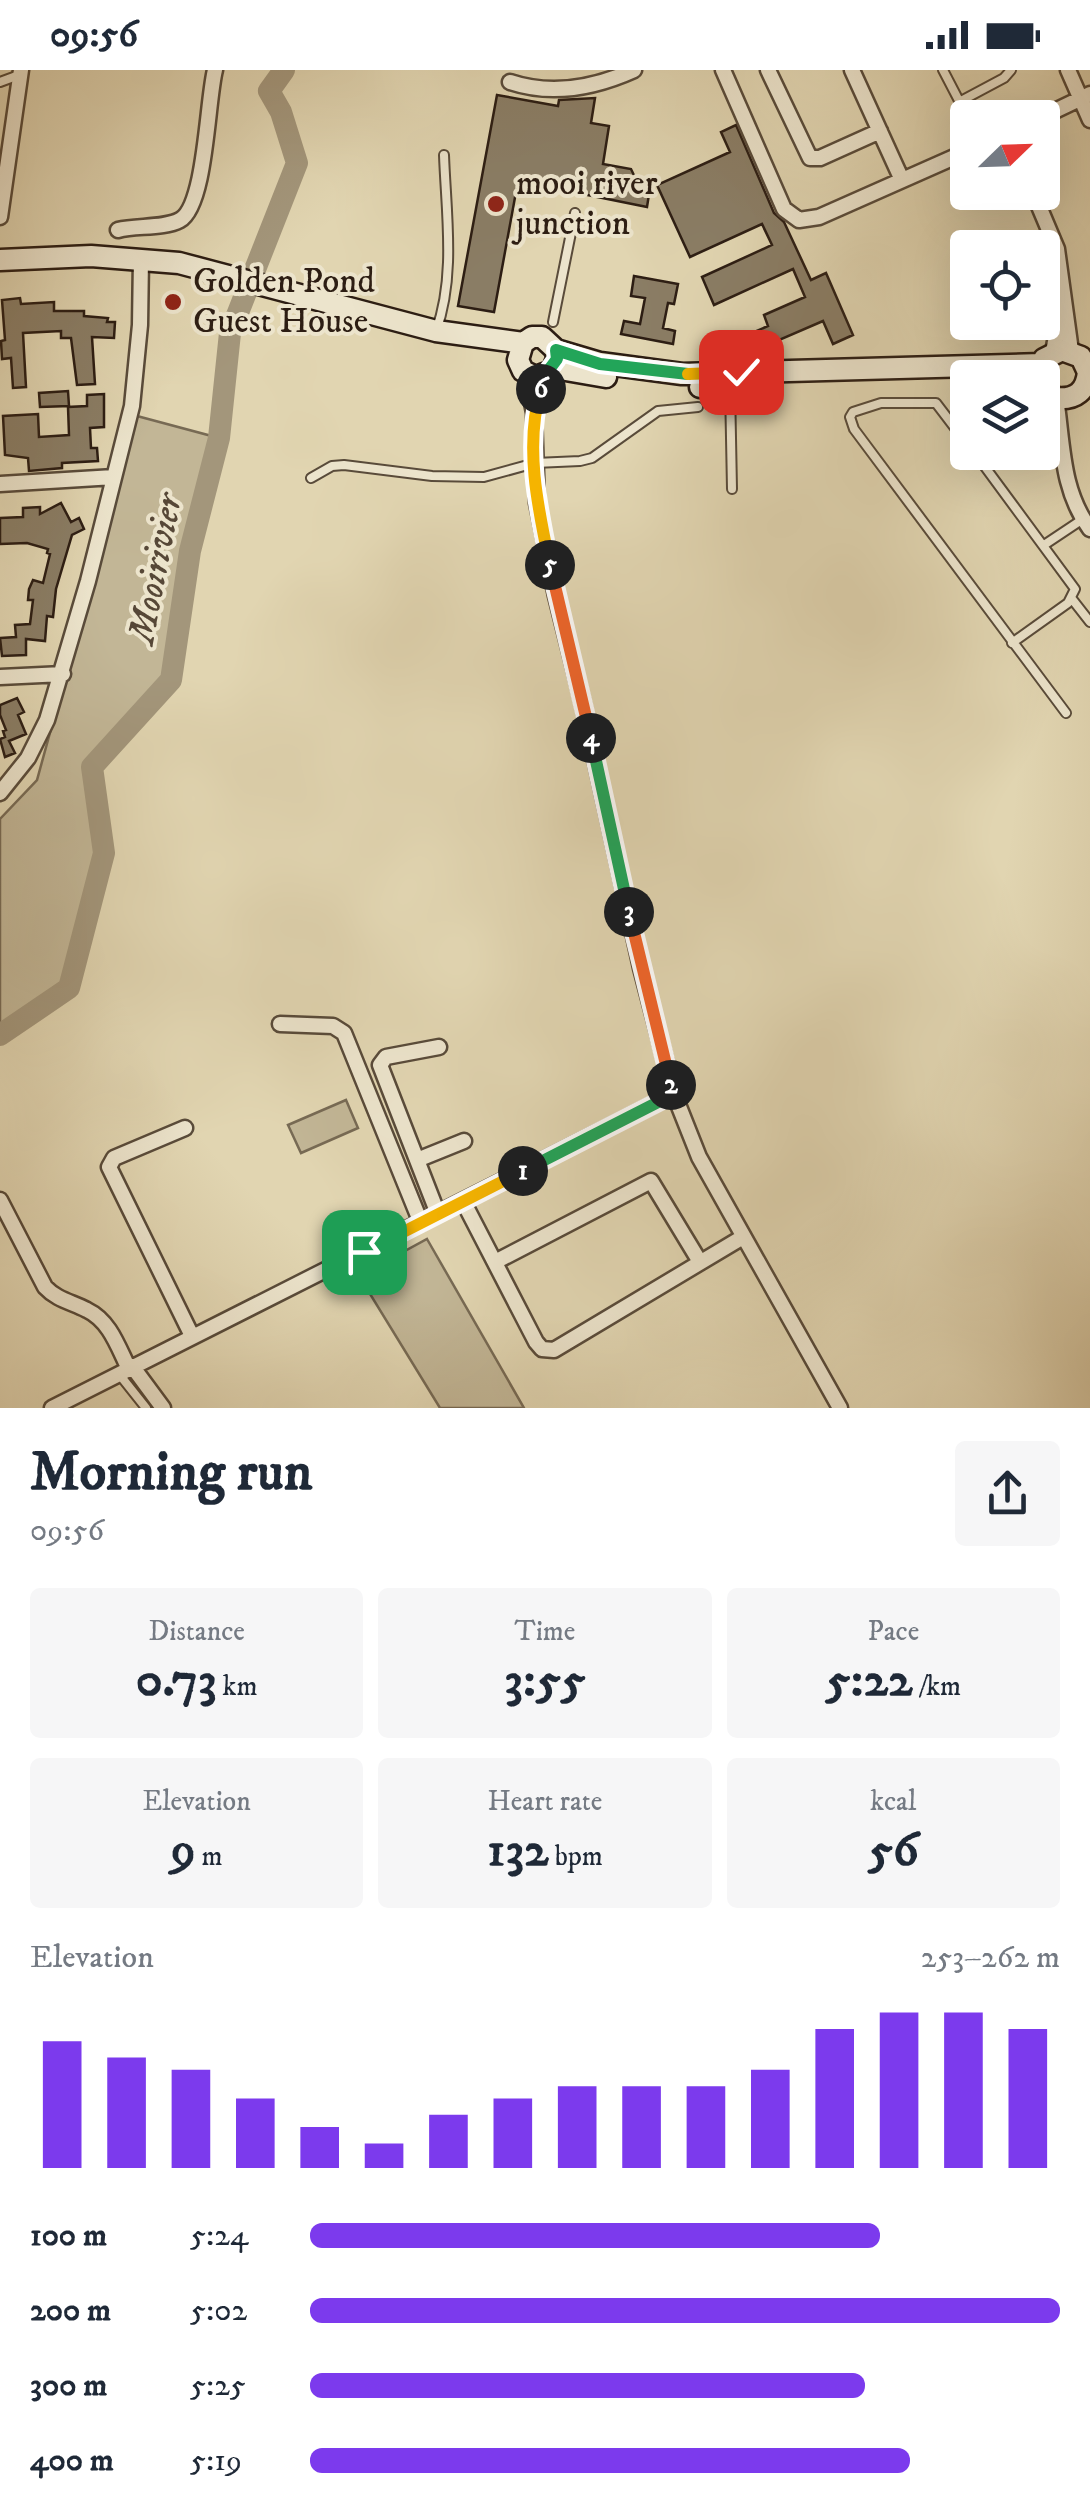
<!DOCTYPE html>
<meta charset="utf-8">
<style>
body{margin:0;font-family:"IM FELL DW Pica",serif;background:#f6f6f7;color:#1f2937;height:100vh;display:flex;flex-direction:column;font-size:38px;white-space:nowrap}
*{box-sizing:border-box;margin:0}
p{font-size:32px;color:#747a83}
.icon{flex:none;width:55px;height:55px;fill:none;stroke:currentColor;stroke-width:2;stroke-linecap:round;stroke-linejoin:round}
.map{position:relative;height:1338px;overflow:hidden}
.panel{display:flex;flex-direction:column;background:#fff;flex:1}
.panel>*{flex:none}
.needle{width:65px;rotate:67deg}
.controls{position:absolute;left:950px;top:30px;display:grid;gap:20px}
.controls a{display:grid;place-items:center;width:110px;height:110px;border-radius:10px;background:#fff;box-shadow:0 10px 40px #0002;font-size:50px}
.pin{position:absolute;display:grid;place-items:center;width:85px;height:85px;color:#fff;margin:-42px;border-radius:20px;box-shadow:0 5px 15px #0006}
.km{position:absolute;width:50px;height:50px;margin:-25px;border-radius:50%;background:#222;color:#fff;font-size:28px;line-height:50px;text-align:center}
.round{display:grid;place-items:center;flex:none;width:105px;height:105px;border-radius:10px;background:#f6f6f7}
.overview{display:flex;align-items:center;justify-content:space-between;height:170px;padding:0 30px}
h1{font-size:55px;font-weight:700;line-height:75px}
.stats{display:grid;grid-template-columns:repeat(3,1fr);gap:15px;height:170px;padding:10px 30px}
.stats div{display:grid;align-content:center;border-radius:10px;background:#f6f6f7;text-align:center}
.stats b{font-size:50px;font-weight:700}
.stats small{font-size:28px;font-weight:400}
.stats p{font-size:28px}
.chart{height:280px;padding:20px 30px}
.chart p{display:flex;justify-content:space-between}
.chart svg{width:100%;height:180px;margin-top:10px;stroke:#7c3aed;stroke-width:6}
ul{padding:0 30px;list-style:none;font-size:32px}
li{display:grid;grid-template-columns:160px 120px 1fr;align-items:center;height:75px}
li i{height:25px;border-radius:12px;background:#7c3aed}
.status{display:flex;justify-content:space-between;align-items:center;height:70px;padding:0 50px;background:#fff;direction:ltr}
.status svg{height:28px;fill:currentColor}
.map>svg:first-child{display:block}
.green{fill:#c2b696;stroke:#776a54;stroke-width:2.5}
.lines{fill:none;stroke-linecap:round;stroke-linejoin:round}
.river{stroke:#a3967b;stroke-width:22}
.building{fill:#8a7d65;stroke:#2c1d13;stroke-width:2.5}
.service-casing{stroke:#594b3a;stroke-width:12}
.minor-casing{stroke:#594b3a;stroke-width:19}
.secondary-casing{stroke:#2c1d13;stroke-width:25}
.service{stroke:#ece4cc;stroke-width:8}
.minor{stroke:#ece4cc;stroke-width:14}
.secondary{stroke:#ece4cc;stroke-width:20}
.split-1-casing{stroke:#fff;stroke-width:20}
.split-2-casing{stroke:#fff;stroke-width:20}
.split-3-casing{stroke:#fff;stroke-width:20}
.split-4-casing{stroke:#fff;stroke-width:20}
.split-5-casing{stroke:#fff;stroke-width:20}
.split-6-casing{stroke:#fff;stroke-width:20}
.split-7-casing{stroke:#fff;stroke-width:20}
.split-8-casing{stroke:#fff;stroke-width:20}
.split-1{stroke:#f5b400;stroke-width:12}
.split-2{stroke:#22a559;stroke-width:12}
.split-3{stroke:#f0652b;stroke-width:12}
.split-4{stroke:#22a559;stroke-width:12}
.split-5{stroke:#f0652b;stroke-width:12}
.split-6{stroke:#f5b400;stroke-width:12}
.split-7{stroke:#22a559;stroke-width:12}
.split-8{stroke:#f5b400;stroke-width:12}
.poi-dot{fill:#8f2418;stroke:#ece4cc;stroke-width:4}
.labels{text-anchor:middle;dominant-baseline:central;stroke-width:8;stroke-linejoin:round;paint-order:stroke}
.poi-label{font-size:35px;fill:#2c1d13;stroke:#ece4cc;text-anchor:start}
.water-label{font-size:38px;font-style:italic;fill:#564737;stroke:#ece4cc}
</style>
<div class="status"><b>09:56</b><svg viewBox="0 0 49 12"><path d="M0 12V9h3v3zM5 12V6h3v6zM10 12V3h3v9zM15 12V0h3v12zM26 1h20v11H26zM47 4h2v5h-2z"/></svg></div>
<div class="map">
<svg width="1090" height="1338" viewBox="0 0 1090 1338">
<rect width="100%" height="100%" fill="#e1d5b1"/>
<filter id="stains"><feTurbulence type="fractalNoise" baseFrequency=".002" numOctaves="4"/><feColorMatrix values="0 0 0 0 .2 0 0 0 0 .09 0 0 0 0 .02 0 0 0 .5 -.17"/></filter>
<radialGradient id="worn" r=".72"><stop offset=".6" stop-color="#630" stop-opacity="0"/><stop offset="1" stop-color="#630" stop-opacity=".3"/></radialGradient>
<path class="green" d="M137 346 219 368 190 481 171 610 93 698 104 783 69 918 0 965V749L37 710Z
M346 1030 358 1058 301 1083 288 1055Z
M427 1169 524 1338H440L359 1206Z"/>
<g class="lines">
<path class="river" d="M0 965 69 918 104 783 92 697 171 610 190 481 219 368 230 263 297 93 281 42 269 21 284 0"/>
</g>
<path class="building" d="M497 25 558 36 559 30 595 28 591 53 609 56 603 94 631 99 642 122 650 118 647 137 518 111 494 242 458 236Z
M736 55 774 143 784 152 811 210 826 203 853 265 833 274 823 251 777 271 775 267 757 275 752 263 768 256 764 245 805 227 793 199 714 235 702 207 772 175 762 154 690 187 657 115 730 82 721 62Z
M634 206 678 214 674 234 668 233 663 258 675 261 673 274 621 264 624 251 640 254 645 228 631 226Z
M20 228 21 234 54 232V241H84V246L108 248 107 252H115L114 268 92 267 95 314 77 315 71 268H61V261L23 263 26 317 13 318 11 288 2 289 1 271 5 270 2 230Z
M68 321 69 336 40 337 39 323Z
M104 324V357L90 358 91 378H97L98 391 62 393V398L29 401 28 388 5 385 3 346 38 344 39 367 69 365 68 337 87 336V325Z
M61 433 71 452 79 448 84 459 72 465 56 519 53 547 47 546 45 571 26 569V585L2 586 0 568 16 567 15 555 30 554 33 530H28L29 519 33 510 43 513 50 484 47 483 48 479 27 473 0 474V448L23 447V438L40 437V444Z
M17 628 24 642 18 645 26 664 9 671 15 683 5 687 0 669 5 667 3 661 6 660 0 645V635Z"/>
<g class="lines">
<defs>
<path id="service" d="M943 0 968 48
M0 12 19 5
M959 32 1004 8 1011 0
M984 48H994
M553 252 575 143
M436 261C456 206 446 142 444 85
M730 317 732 419
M968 375 936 333H881L853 342 850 347 854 359 1066 643
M974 382 1075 519 1068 533 1012 573
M311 408 332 396 344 395 432 406 484 407 535 393 580 391 592 388 658 341 698 337
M1044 475 1083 449
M1072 529 1090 552
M119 1304 146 1338"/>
<path id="minor" d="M723 0 784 139 799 150 819 147 968 81
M768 0 810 88H820L880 61
M852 0 902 110
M1068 0 1090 50
M510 12C552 26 594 18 634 0
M1040 48 1090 24
M1033 122 1057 179 1071 281
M0 147 21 0
M118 160C136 155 163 159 180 150 206 135 207 31 215 0
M1053 282 1061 240
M526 303 534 343 537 433 556 526 583 634 641 898 674 1024 699 1087 840 1338
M1056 328C1063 374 1061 420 1090 459
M0 414 114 407
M0 607 63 604
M0 723 28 688 47 650 88 511 132 336 140 255 141 189
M280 954 333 956 344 963 421 1153
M185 1058 114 1088 109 1097 192 1266
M417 1090 464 1071
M0 1130 45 1217C57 1230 72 1232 87 1240 110 1251 118 1277 129 1299
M463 1131 536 1272 542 1279 554 1280 743 1167
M438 1144 380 995 386 987 439 977
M495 1192 651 1111 700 1192
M132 1296 163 1338
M52 1338 674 1024"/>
<path id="secondary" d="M0 190 91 186 179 193 436 261 523 273 532 267H542L556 280 557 289 552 301 536 307 523 301 518 290 523 273
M556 280 600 293 682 304 1041 294
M554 298 606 307
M1039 306 1044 289 1062 280 1081 287 1088 302C1086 321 1076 330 1056 328L1042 317
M700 317 766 315"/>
</defs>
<use href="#service" class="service-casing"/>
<use href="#minor" class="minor-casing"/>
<use href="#secondary" class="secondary-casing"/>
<use href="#service" class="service"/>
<use href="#minor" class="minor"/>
<use href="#secondary" class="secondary"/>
</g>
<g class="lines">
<defs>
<path id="split-1" d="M364 1182 523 1101"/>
<path id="split-2" d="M523 1101 674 1024 671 1015"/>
<path id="split-3" d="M629 842 671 1015"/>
<path id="split-4" d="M591 668 629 842"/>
<path id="split-5" d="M550 495 591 668"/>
<path id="split-6" d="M541 319C524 375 538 439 550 495"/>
<path id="split-7" d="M541 319 545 305 557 289 556 280 600 294 688 304"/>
<path id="split-8" d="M688 304 741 302"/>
</defs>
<use href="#split-1" class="split-1-casing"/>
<use href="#split-2" class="split-2-casing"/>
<use href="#split-3" class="split-3-casing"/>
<use href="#split-4" class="split-4-casing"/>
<use href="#split-5" class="split-5-casing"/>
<use href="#split-6" class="split-6-casing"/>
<use href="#split-7" class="split-7-casing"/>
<use href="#split-8" class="split-8-casing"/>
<use href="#split-1" class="split-1"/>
<use href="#split-2" class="split-2"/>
<use href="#split-3" class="split-3"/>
<use href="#split-4" class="split-4"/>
<use href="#split-5" class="split-5"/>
<use href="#split-6" class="split-6"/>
<use href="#split-7" class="split-7"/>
<use href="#split-8" class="split-8"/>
</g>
<g class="poi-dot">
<circle cx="496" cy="134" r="10"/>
<circle cx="173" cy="232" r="10"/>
</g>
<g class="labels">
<g class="poi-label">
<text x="516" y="114">mooi river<tspan x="516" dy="40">junction</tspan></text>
<text x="193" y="212">Golden Pond<tspan x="193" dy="40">Guest House</tspan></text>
</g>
<g class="water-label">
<text transform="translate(156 499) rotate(-79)">Mooirivier</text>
</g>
</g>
<rect width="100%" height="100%" filter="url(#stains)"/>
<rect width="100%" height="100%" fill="url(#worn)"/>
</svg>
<div class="controls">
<a><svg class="needle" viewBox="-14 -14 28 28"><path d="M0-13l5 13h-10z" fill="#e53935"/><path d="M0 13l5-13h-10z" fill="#747a83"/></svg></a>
<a><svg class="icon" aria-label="locate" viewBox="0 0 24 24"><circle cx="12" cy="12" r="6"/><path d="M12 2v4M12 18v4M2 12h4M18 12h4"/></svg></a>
<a><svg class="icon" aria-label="layers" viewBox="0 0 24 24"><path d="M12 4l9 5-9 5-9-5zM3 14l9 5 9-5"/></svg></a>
</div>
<div class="pin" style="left:364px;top:1182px;background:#1e9e55"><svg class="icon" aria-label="arrive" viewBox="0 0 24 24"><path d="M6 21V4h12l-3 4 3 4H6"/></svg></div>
<div class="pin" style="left:741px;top:302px;background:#d93025"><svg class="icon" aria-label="check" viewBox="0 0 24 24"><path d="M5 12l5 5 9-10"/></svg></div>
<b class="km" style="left:523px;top:1101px">1</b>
<b class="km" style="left:671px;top:1015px">2</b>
<b class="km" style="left:629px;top:842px">3</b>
<b class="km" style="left:591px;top:668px">4</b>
<b class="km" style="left:550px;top:495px">5</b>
<b class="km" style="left:541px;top:319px">6</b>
</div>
<section class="panel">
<div class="overview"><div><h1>Morning run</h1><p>09:56</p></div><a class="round"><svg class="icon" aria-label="share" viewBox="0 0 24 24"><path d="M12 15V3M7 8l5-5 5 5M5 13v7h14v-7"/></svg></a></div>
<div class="stats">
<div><p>Distance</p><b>0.73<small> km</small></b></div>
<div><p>Time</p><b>3:55</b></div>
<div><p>Pace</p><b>5:22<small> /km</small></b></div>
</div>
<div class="stats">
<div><p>Elevation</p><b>9<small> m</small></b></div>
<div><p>Heart rate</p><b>132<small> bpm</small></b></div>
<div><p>kcal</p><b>56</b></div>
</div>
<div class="chart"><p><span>Elevation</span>253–262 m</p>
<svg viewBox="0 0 160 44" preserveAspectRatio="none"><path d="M5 44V13M15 44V17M25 44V20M35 44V27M45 44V34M55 44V38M65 44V31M75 44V27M85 44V24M95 44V24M105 44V24M115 44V20M125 44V10M135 44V6M145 44V6M155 44V10"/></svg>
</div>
<ul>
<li><b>100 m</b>5:24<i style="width:76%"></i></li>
<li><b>200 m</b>5:02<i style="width:100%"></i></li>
<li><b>300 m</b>5:25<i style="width:74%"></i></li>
<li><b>400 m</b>5:19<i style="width:80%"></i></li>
</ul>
</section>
